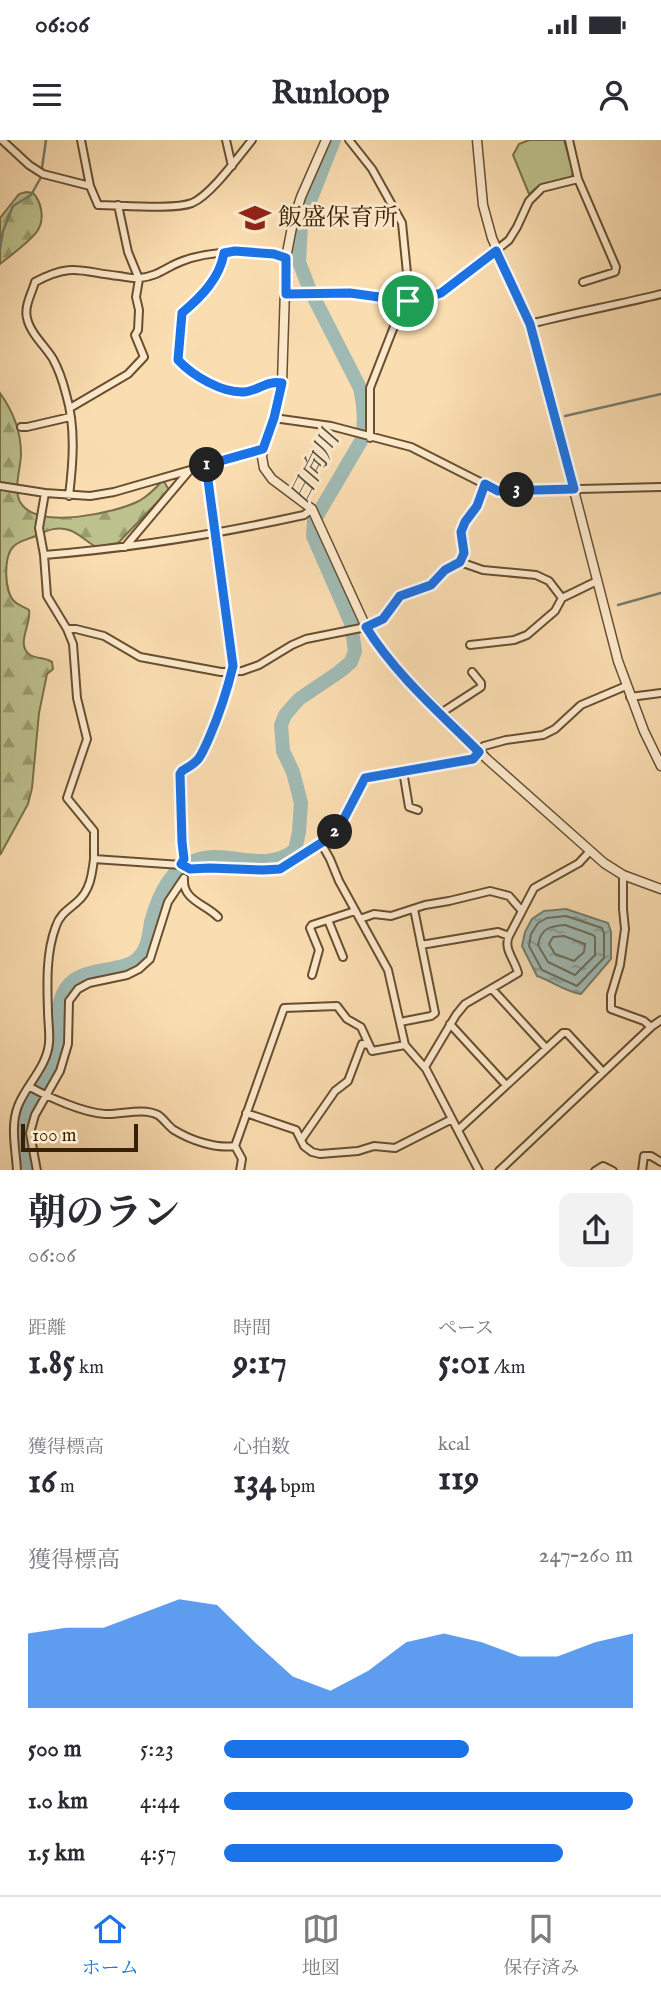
<!DOCTYPE html>
<html lang="ja">
<meta charset="utf-8">
<style>
body{margin:0;font-family:"IM FELL English","Noto Serif JP",serif;background:#f2f2f3;color:#2b2b33;height:100vh;display:flex;flex-direction:column;font-size:26px;white-space:nowrap}
*{box-sizing:border-box;margin:0}
p{font-size:23px;color:#7c7c81}
.icon{flex:none;width:38px;height:38px;fill:none;stroke:currentColor;stroke-width:2;stroke-linecap:round;stroke-linejoin:round}
.map{position:relative;height:1030px;overflow:hidden}
.side{display:flex;flex-direction:column;background:#fff;flex:1}
.side>*{flex:none}
.scale{position:absolute;left:21px;bottom:18px;width:117px;box-sizing:border-box;padding-left:7px;border:4px solid #382005;border-top:0;font-size:19px;line-height:24px;white-space:nowrap;color:#382005;-webkit-text-stroke:5px #fce9cc;paint-order:stroke}
.pin{position:absolute;display:grid;place-items:center;width:60px;height:60px;color:#fff;margin:-30px;border:4px solid #fff;border-radius:50%;box-shadow:0 2px 7px #0007}
.km{position:absolute;width:35px;height:35px;margin:-18px;border-radius:50%;background:#222;color:#fff;font-size:19px;line-height:35px;text-align:center}
.round{display:grid;place-items:center;flex:none;width:74px;height:74px;border-radius:14px;background:#f2f2f3}
.summary{display:flex;align-items:center;justify-content:space-between;height:119px;padding:0 28px}
h1{font-size:38px;font-weight:700;line-height:52px}
.stats{display:grid;grid-template-columns:repeat(3,1fr);gap:10px;height:119px;padding:7px 28px}
.stats div{display:grid;align-content:center}
.stats b{font-size:35px;font-weight:700}
.stats small{font-size:19px;font-weight:400}
.stats p{font-size:19px}
.chart{height:196px;padding:14px 28px}
.chart p{display:flex;justify-content:space-between}
.chart svg{width:100%;height:126px;margin-top:7px;fill:#1a73e8;opacity:.7}
ul{padding:0 28px;list-style:none;font-size:23px}
li{display:grid;grid-template-columns:112px 84px 1fr;align-items:center;height:52px}
li i{height:18px;border-radius:9px;background:#1a73e8}
.status{display:flex;justify-content:space-between;align-items:center;height:49px;padding:0 35px;background:#fff;direction:ltr}
.status svg{height:19px;fill:currentColor}
header{display:flex;justify-content:space-between;align-items:center;height:91px;padding:0 28px;background:#fff;font-size:32px;font-weight:700}
.tabs{display:flex;justify-content:space-around;align-items:center;height:98px;border-top:2px solid #e1e1e2;background:#fff;font-size:19px;color:#7c7c81}
.tabs a{display:grid;justify-items:center;gap:4px}
.tabs .selected{color:#1a73e8}
.map>svg:first-child{display:block}
.forest{fill:url(#forest-firs);stroke:#7a7049;stroke-width:2}
.green{fill:#bcc18d;stroke:#7a7049;stroke-width:2}
.water{fill:url(#water-ripples);stroke:#767c6d;stroke-width:2}
.lines{fill:none;stroke-linecap:round;stroke-linejoin:round}
.shore{stroke:#6c6d5c;stroke-width:2}
.stream{stroke:#767c6d;stroke-width:2.5}
.river{stroke:#a0bab3;stroke-width:14}
.minor-casing{stroke:#684f30;stroke-width:10}
.tertiary-casing{stroke:#684f30;stroke-width:11}
.minor{stroke:#fce9cc;stroke-width:6}
.tertiary{stroke:#fce9cc;stroke-width:8}
.route-casing{stroke:#fff;stroke-width:14}
.route{stroke:#1a73e8;stroke-width:9}
.labels{text-anchor:middle;dominant-baseline:central;stroke-width:6;stroke-linejoin:round;paint-order:stroke}
.poi-label{font-size:24px;fill:#382005;stroke:#fce9cc;text-anchor:start}
.water-label{font-size:26px;font-style:italic;fill:#574e39;stroke:#fce9cc}
</style>
<div class="status"><b>06:06</b><svg viewBox="0 0 49 12"><path d="M0 12V9h3v3zM5 12V6h3v6zM10 12V3h3v9zM15 12V0h3v12zM26 1h20v11H26zM47 4h2v5h-2z"/></svg></div>
<header><svg class="icon" aria-label="menu" viewBox="0 0 24 24"><path d="M4 6h16M4 12h16M4 18h16"/></svg>Runloop<svg class="icon" aria-label="person" viewBox="0 0 24 24"><circle cx="12" cy="8" r="4"/><path d="M4 21q1-7 8-7t8 7"/></svg></header>
<div class="map">
<svg width="661" height="1031" viewBox="0 0 661 1031">
<defs>
<pattern id="forest-firs" width="22" height="20" patternUnits="userSpaceOnUse" patternTransform="scale(1.75)"><rect width="22" height="20" fill="#bcc18d"/><path d="M5 1l3.5 6h-7zM16 11l3.5 6h-7z" fill="#9a9c71"/></pattern>
<pattern id="water-ripples" width="26" height="14" patternUnits="userSpaceOnUse" patternTransform="scale(1.75)"><rect width="26" height="14" fill="#a0bab3"/><path d="M2 4q2-2 4 0t4 0M15 11q2-2 4 0t4 0" fill="none" stroke="#839790"/></pattern>
</defs>
<rect width="100%" height="100%" fill="#faddb1"/>
<filter id="stains"><feTurbulence type="fractalNoise" baseFrequency=".00286" numOctaves="4"/><feColorMatrix values="0 0 0 0 .2 0 0 0 0 .09 0 0 0 0 .02 0 0 0 .5 -.17"/></filter>
<radialGradient id="worn" r=".72"><stop offset=".6" stop-color="#630" stop-opacity="0"/><stop offset="1" stop-color="#630" stop-opacity=".3"/></radialGradient>
<path class="forest" d="M26 52 33 53C41 61 45 78 38 90 32 100 10 116 0 124V78L19 54Z
M0 253C13 271 21 291 21 314 21 328 13 348 20 362 37 391 115 373 139 361 148 356 156 348 163 340L169 350 118 403 96 407C87 402 79 393 69 390 58 386 48 390 38 395 30 399 20 400 14 406 3 416 4 453 15 462 19 466 25 467 29 470 32 483 15 505 30 515 36 519 45 517 52 522L53 529 47 534 39 573 32 648 28 664 0 715Z"/>
<path class="green" d="M529 0H564L573 32 571 38 539 46 529 54 513 15 519 4Z"/>
<path class="water" d="M566 769 608 783 611 792V819L581 854C566 852 552 841 537 836L522 806 525 792 532 779 544 771Z"/>
<g class="lines">
<path class="shore" d="M566 776 602 788 604 793V818L577 846 542 830 529 806 531 794 538 783 547 778Z
M565 785 593 795 595 797V815L575 835 548 822 538 805C541 788 550 786 565 785Z
M564 796 585 804 584 812 574 821 555 814 549 804 553 797Z"/>
<path class="stream" d="M42 28 46 0
M0 109 3 91 13 66 31 55 40 39
M565 276 661 254
M618 465 661 453"/>
<path class="river" d="M30 1031C26 1015 21 999 24 983 28 957 49 936 56 910 61 887 52 856 74 840 92 827 127 832 139 817 148 808 149 794 151 782 157 760 169 731 191 722 226 706 262 736 295 710L299 692 301 663 293 632 283 611 281 585 285 575 299 559 339 532 351 522 355 511 351 483 313 396 314 381 361 301C366 284 364 266 360 248L309 148 299 122 301 84 334 0"/>
<defs>
<path id="minor" d="M2 0 29 25 43 34 90 46
M81 0 90 46 98 65C120 65 174 70 192 63 211 55 238 17 252 0
M226 0 232 26
M349 0 372 29 402 83 409 153 408 161 395 184 370 248V298
M569 0 578 39 616 127 615 132 583 142
M224 113C220 138 201 157 182 173L178 220C192 234 223 253 244 252 258 251 267 240 282 243
M286 154 350 153 408 161 425 158 441 153 457 142 509 100 517 87 529 61 542 48 578 39
M530 184C573 173 617 165 661 154
M70 268 128 234 144 217 135 195 138 190 139 170 136 157 139 139 128 112 118 65
M274 278 331 286 411 307 498 351 661 347
M21 287H27L70 277
M263 309 114 352 90 356 45 353 39 388 44 415 47 456 67 489 73 504 77 558 87 599 67 658 94 691V719L181 725 190 729 210 728 263 730 280 729 321 703 339 688 365 638 473 619 484 606 506 600 543 595 555 589 581 565 626 546
M0 346 45 353
M69 356C73 323 76 287 66 254 63 242 59 230 53 219 45 206 30 193 27 178 24 166 32 153 35 142 72 122 81 132 119 136 126 137 133 139 140 138 158 136 165 128 180 122 209 110 256 109 286 118
M125 407 189 331
M44 415C132 408 218 394 304 375L312 369
M460 422 483 430 536 435 549 441 562 458
M67 489H76L104 496 140 517 221 532 242 531 259 525 292 505 306 499 366 487 383 479 400 456 431 445 445 431 460 422 464 413 461 392 465 382 477 366 485 344
M470 505 514 500 527 495 555 471 562 458 597 441
M630 557 661 553
M441 573 481 547V543L472 532
M403 631 409 667 418 670
M321 703 330 719 339 741 388 830 405 905 426 929 479 1031
M181 725 184 719 182 702 180 634 182 631C188 627 195 624 199 618 203 613 206 605 209 598 219 575 227 551 233 526L206 325
M184 740C183 760 205 764 218 777
M360 779 374 774 391 776 425 765 449 761 490 751 509 756 522 771 534 748 579 723 590 711
M328 780 343 817
M421 805 498 792 509 796 522 771
M312 835 319 810 310 788 312 785 355 771
M492 849 546 908
M400 882 431 876 435 873 414 769
M450 884 506 945
M651 887 661 880
M425 927 456 875 465 864 518 833C515 820 503 809 509 796
M30 947C48 957 84 973 105 974 121 975 143 967 158 975 164 979 168 986 174 990 190 1000 216 1009 235 1006L284 868 337 866 347 879 361 887 372 911 405 905
M246 973 296 990 304 1006 312 1012 320 1014 358 1011 374 1006 395 1008 452 979
M458 990 563 893H567L603 932
M301 1000 335 951 348 941 362 904 369 905
M235 1006 242 1019 240 1031
M17 1031C16 1010 10 986 18 966 26 945 47 927 49 903 50 893 48 882 48 871 47 843 46 812 56 786 60 774 68 770 77 762 90 751 92 735 94 719
M37 1031 30 993 35 975 60 931 68 904 69 861 78 849 89 843 127 835 139 829 150 819 168 762 184 738
M499 1031 651 887 644 881 611 869V855L620 825 625 789 623 769V735
M595 1031 603 1026 613 1031
M642 1031 644 1016H651L661 1022"/>
<path id="tertiary" d="M326 0 301 57 293 82 286 118 282 243 274 278 263 309 262 317 264 328 272 339 312 369 366 487 383 511 410 542 487 619 604 723 623 735 661 749
M477 0 483 65 492 98 530 184 545 238 618 521 644 591 661 626"/>
</defs>
<use href="#minor" class="minor-casing"/>
<use href="#tertiary" class="tertiary-casing"/>
<use href="#minor" class="minor"/>
<use href="#tertiary" class="tertiary"/>
</g>
<g class="lines">
<defs>
<path id="route" d="M235 111 274 114 286 118V154L350 153 408 161 425 158 441 153 496 111 530 184 574 349 498 351 485 344 477 366 465 382 461 392 464 413 460 422 445 430 431 445 400 456 383 479 366 487C395 534 440 573 479 612L473 619 365 638 339 688 321 703 280 729 263 730 210 728 190 729 181 724 184 719 182 702 180 634 182 631C188 627 195 624 199 618 203 612 206 605 209 598 219 575 227 551 233 526L206 325 263 309 274 278 282 243C267 240 258 251 244 252 222 253 193 236 178 220L182 173C201 157 220 138 224 113Z"/>
</defs>
<use href="#route" class="route-casing"/>
<use href="#route" class="route"/>
</g>
<defs>
<symbol id="school-bare" viewBox="-9 -9 18 18"><path d="M0-5L7-2L0 1L-7-2ZM-4 1L0 2.5L4 1V4Q0 6-4 4Z" fill="#8f2418" stroke="#fce9cc" stroke-width="2.5" paint-order="stroke"/></symbol>
</defs>
<g fill-rule="evenodd">
<use href="#school-bare" x="233" y="56" width="44" height="44"/>
</g>
<g class="labels">
<g class="poi-label">
<text x="278" y="78">飯盛保育所</text>
</g>
<g class="water-label">
<text transform="translate(315 328) rotate(-63)">日向川</text>
</g>
</g>
<rect width="100%" height="100%" filter="url(#stains)"/>
<rect width="100%" height="100%" fill="url(#worn)"/>
</svg>
<div class="scale">100 m</div>
<div class="pin" style="left:408px;top:161px;background:#1e9e55"><svg class="icon" aria-label="arrive" viewBox="0 0 24 24"><path d="M6 21V4h12l-3 4 3 4H6"/></svg></div>
<b class="km" style="left:207px;top:325px">1</b>
<b class="km" style="left:335px;top:692px">2</b>
<b class="km" style="left:517px;top:350px">3</b>
</div>
<section class="side">
<div class="summary"><div><h1>朝のラン</h1><p>06:06</p></div><a class="round"><svg class="icon" aria-label="share" viewBox="0 0 24 24"><path d="M12 15V3M7 8l5-5 5 5M5 13v7h14v-7"/></svg></a></div>
<div class="stats">
<div><p>距離</p><b>1.85<small> km</small></b></div>
<div><p>時間</p><b>9:17</b></div>
<div><p>ペース</p><b>5:01<small> /km</small></b></div>
</div>
<div class="stats">
<div><p>獲得標高</p><b>16<small> m</small></b></div>
<div><p>心拍数</p><b>134<small> bpm</small></b></div>
<div><p>kcal</p><b>119</b></div>
</div>
<div class="chart"><p><span>獲得標高</span>247–260 m</p>
<svg viewBox="0 0 160 44" preserveAspectRatio="none"><path d="M0 44V18L10 16L20 16L30 11L40 6L50 8L60 21L70 33L80 38L90 31L100 21L110 18L120 21L130 26L140 26L150 21L160 18V44z"/></svg>
</div>
<ul>
<li><b>500 m</b>5:23<i style="width:60%"></i></li>
<li><b>1.0 km</b>4:44<i style="width:100%"></i></li>
<li><b>1.5 km</b>4:57<i style="width:83%"></i></li>
</ul>
</section>
<nav class="tabs">
<a class="selected"><svg class="icon" aria-label="home" viewBox="0 0 24 24"><path d="M3 11l9-7 9 7M6 9v11h12V9"/></svg>ホーム</a>
<a><svg class="icon" aria-label="map" viewBox="0 0 24 24"><path d="M3 6l6-2 6 2 6-2v14l-6 2-6-2-6 2zM9 4v14M15 6v14"/></svg>地図</a>
<a><svg class="icon" aria-label="saved" viewBox="0 0 24 24"><path d="M7 4h10v16l-5-4-5 4z"/></svg>保存済み</a>
</nav>
